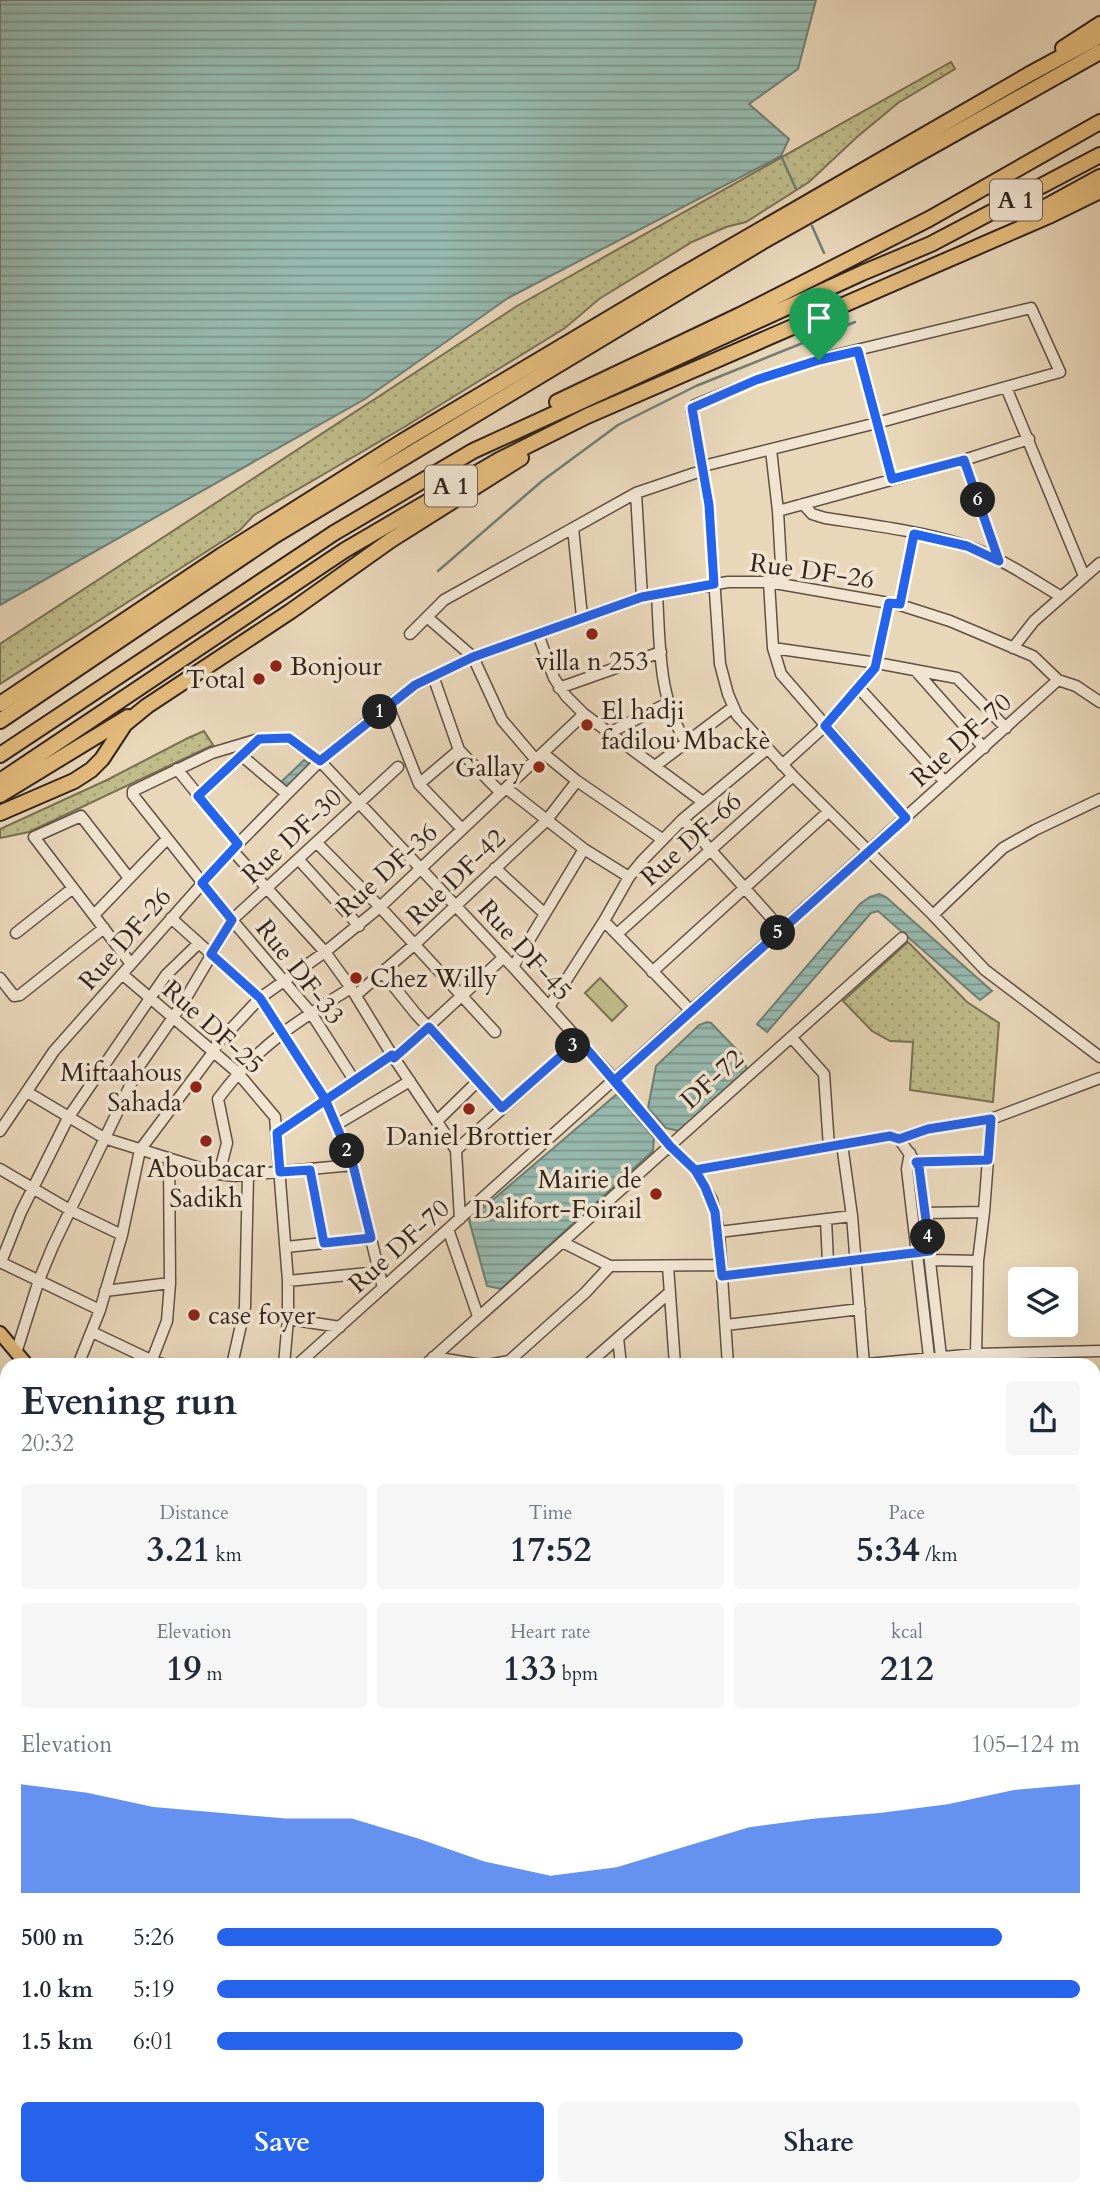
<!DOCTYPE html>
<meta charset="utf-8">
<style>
body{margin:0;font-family:Cardo,serif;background:#f6f6f7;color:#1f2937;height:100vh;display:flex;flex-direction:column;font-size:26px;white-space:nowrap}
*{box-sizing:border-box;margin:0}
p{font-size:23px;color:#747a83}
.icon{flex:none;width:38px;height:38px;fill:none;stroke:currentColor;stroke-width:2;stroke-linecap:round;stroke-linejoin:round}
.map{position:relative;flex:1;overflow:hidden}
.panel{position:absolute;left:0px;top:1358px;width:1101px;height:838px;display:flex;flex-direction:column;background:#fff;border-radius:21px 21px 0 0;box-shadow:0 7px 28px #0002}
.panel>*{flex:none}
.buttons{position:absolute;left:1008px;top:1267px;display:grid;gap:14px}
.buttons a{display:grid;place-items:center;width:70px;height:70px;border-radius:7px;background:#fff;box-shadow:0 7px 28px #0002;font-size:35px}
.pin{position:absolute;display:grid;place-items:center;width:60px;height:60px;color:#fff;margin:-72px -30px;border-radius:50% 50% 50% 0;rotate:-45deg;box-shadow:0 0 7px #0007}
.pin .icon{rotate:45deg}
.km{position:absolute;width:35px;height:35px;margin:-18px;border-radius:50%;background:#222;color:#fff;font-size:19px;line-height:35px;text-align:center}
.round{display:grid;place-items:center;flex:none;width:74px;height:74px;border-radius:7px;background:#f6f6f7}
.head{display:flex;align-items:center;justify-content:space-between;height:119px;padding:0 21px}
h1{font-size:38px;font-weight:800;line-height:52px}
.metrics{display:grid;grid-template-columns:repeat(3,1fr);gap:10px;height:119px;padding:7px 21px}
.metrics div{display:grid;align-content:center;border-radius:7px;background:#f6f6f7;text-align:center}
.metrics b{font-size:35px;font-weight:800}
.metrics small{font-size:19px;font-weight:400}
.metrics p{font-size:19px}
.chart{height:196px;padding:14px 21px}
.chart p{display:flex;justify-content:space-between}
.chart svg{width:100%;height:126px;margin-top:7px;fill:#2563eb;opacity:.7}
.primary-button{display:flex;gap:14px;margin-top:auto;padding:14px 21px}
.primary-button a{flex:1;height:80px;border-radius:7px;background:#2563eb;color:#fff;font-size:28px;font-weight:800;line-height:80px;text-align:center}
.primary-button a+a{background:#f6f6f7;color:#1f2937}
ul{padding:0 21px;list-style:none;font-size:23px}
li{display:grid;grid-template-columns:112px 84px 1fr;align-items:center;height:52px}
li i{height:18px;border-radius:9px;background:#2563eb}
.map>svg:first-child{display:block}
.grass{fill:url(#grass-dots);stroke:#797053;stroke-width:2}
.pitch{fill:#bfbc8a;stroke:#797053;stroke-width:2}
.water{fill:url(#water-rules);stroke:#6f7e75;stroke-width:2}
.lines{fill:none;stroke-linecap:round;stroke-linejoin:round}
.stream{stroke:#6f7e75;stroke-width:2.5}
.minor-casing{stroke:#605044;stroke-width:13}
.major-casing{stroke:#33231c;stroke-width:16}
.highway-casing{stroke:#33231c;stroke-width:18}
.minor{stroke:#f1e5d2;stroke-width:10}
.major{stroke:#e4bc7d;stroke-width:12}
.highway{stroke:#e4bc7d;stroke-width:14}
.rail-casing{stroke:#33231c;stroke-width:5}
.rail{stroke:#f1e5d2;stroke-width:2.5;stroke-dasharray:8;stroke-linecap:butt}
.route-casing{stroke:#fff;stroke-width:14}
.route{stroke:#2563eb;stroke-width:9}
.poi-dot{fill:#8f2418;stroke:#f1e5d2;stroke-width:2.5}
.labels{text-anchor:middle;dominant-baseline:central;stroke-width:7;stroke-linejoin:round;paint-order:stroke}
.shield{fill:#f1e5d2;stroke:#6c5d53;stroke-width:2}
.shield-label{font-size:24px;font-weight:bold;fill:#33231c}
.street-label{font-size:26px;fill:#33231c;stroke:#f1e5d2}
.poi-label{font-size:26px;fill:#33231c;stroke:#f1e5d2;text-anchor:start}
</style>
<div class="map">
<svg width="1100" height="2196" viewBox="0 0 1100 2196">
<defs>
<pattern id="grass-dots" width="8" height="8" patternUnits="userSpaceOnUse" patternTransform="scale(1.75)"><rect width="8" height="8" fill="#bfbc8a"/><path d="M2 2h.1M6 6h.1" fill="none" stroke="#a5a176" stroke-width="1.8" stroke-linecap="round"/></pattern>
<pattern id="water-rules" width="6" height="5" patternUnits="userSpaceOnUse" patternTransform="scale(1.75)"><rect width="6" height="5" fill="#97bab0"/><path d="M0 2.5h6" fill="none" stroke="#7c978e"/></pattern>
</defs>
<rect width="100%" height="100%" fill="#e9d7ba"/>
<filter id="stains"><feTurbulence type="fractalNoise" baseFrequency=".00286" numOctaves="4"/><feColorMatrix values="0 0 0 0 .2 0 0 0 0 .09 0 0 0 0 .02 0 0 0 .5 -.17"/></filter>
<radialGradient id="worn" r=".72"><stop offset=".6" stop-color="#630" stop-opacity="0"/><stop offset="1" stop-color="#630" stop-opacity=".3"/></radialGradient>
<path class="grass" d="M951 62 955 69 898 103 857 137 809 182 746 222 726 227 692 242 599 299 565 328 406 426 254 515 240 530 0 684V644L517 306Z
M204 731 213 745 29 832 0 838V829L107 780 188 738Z
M908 942 967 1002 999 1023 993 1102 910 1090 913 1042 890 1041 872 1031 843 1001Z"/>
<path class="pitch" d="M600 978 627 1006 612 1021 585 993Z"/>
<path class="water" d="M0 0H816L798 69 749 104 789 139 781 156 508 298 365 399 0 605Z
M304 760 312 766 283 796 278 785Z
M879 894 886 897 992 991 980 1000 878 911 871 913 767 1032 757 1024 860 904 870 897Z
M707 1022 711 1023 742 1055 747 1070 679 1131 666 1128 648 1108 656 1066 699 1025Z
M617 1094 654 1138 653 1151 501 1289 487 1286 469 1220Z"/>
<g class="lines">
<path class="stream" d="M781 156 796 189
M812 226 824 253
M438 571 542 481 618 425 696 386 855 322"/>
<defs>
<path id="minor" d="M858 350 892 479
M1006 387 1084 576
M771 450 778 511 782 583
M964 460 999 561
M703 466 877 423 1060 372 1031 308 836 355 756 380 695 405 692 411 709 505 720 664 728 694 737 715 793 776 933 915 985 970 1100 1057
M636 493 642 597
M803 504 812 514 825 518C871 525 920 531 964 545 998 556 1030 578 1060 596
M778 511 964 460 1029 439
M573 528 582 617
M769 582 773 648 781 674 906 818
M657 594C660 644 658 699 686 742
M900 605 914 534
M427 617 473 657 502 720 536 760
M410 634 444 600 636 493 695 473
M538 634 554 678 566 696 584 714 703 802
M773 648 877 663 957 678 1006 728
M1013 648 1034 621 1100 563
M915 670 984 748
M433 676 459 750 501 793
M559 688 661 652
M859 688 945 782
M388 705 419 784 462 829
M609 733 668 703
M543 753 577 781 662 839
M242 756 287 794
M782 765 825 726 875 668 889 603
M655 766 732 708
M177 769 238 844
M419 784 459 750
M506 788 584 849 629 877
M198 796 256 742
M683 819 782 930
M317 843 380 907 495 1032
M232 850 325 952 351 988 392 1055 456 1150
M299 860 359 926
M495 868 545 914
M129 878 81 816 34 837 131 964
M94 915 167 839
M933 915 1003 848 1035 830 1100 799
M171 918 260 998 325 1099 353 1165 383 1288
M604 921 691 1011
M16 933 73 888
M617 934 793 776
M513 967 584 849
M652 972 828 812
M383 973 416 1014 503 1108
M122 974 237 1072 275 1117 288 1281V1319L284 1365
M0 978 14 996 20 995 104 928
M356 995 415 944 546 821 577 781
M549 1007 604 921 629 877 643 860 683 819 767 749
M791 1037 824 1074 829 1147
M394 1058 504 957
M354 1080 311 1013 232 920 133 795V791L212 753 259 739 288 738 320 761 513 967 615 1080 669 1146 695 1170 712 1200 719 1232 728 1365
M27 1092 104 1138 219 1174 234 1176 353 1165
M437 1121 478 1081
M336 1125 410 1081
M0 1131 54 1051 232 850 287 794 320 761 388 705 416 685 473 657 642 597 728 582H769L900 605 950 621 1033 656 1058 680 1076 686 1100 702
M277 1133 392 1055
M899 1139 919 1167 942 1365
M842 1144 852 1216 864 1365
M456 1150 579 1040
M456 1150 460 1219
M910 1153 907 1169 930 1365
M916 1162 988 1160
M0 1169 70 1210 122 1235
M310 1170 324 1243
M695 1170 890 1136 899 1139 928 1129 991 1119 1100 1078
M219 1174 227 1143 218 1099C256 1047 297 1021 351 988
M925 1213 984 1212
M826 1219 828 1263
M448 1229 478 1316
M719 1232 852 1216
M562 1242 610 1266 721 1265
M286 1247 371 1238
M931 1260 978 1261
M0 1262 100 1310
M1 1262 21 1212 68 1118 166 975 199 943
M668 1266 675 1365
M722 1276 922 1252
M288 1281 378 1272
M105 1291 170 1283
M288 1319 340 1327
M726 1325 860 1309
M92 1332 155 1362 167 1365
M618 1338 621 1365
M16 1353 39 1280 53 1246 140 1065 183 1003 232 920 398 767
M976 1354 978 1261 984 1212 991 1119
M433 1360V1357L482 1365
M78 1365 100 1310 122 1235 140 1150 214 1051 217 1044 260 998 325 952 380 907 584 714
M150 1365 167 1321 170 1283 169 1158
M232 1365 245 1307 248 1175
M297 1365 1058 680
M425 1365 902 938
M488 1365 509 1361 585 1293 610 1266
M587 1365 670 1292
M856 1365 976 1354 1100 1351
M0 1413 7 1416
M1094 1417H1100
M1094 1463 1100 1453
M1094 1580 1100 1584
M0 1616 7 1634 0 1640
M1094 1655 1100 1659
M1094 1723 1100 1725
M1094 1780 1100 1783
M0 1835 7 1843
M1094 1844 1100 1847
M1094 1892 1100 1883
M0 1947 7 1954
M0 2104H7
M0 2174 7 2175
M290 2189 296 2196
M496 2189 509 2196
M622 2189 634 2195
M693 2189 701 2196
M809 2189 819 2196
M41 2196V2189
M162 2196V2189
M310 2196 317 2189
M374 2196 382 2189
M481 2196 488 2189
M888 2196 895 2189"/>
<path id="major" d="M0 1333 27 1365
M1094 2037 1100 2027
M716 2189 724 2196
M992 2196 996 2189"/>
<path id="highway" d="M1063 48 1100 24
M1038 211 1100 177
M557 402 740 315 929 219 1100 122
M0 704 222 555 403 441 675 279 1028 75 1100 36
M0 721 274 536 762 242 1100 52
M0 755 334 533 473 451 862 273 931 244 1100 155
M0 781 345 550 499 460 587 416 1051 215 1100 191
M0 795 128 717
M0 813 74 781 91 770 102 759 125 724 147 706 291 611 391 540 521 458"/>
</defs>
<use href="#minor" class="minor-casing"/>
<use href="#major" class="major-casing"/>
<use href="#highway" class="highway-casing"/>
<use href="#minor" class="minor"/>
<use href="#major" class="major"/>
<use href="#highway" class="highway"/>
<defs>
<path id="rail" d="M1094 1941 1100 1931
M1094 1965 1100 1955
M925 2196 929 2189
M945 2196 950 2189"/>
</defs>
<use href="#rail" class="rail-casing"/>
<use href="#rail" class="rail"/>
</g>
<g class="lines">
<defs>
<path id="route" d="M819 360 756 380 692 408 709 505 714 584 642 597 473 657 415 685 320 761 289 738 259 739 198 796 238 844 202 883 232 920 211 954 260 998 325 1099 353 1165 371 1238 324 1243 310 1170 280 1172 277 1133 392 1055 394 1058 429 1027 502 1108 579 1040 670 1146 695 1170 890 1136 899 1139 928 1129 991 1119 988 1160 916 1162 919 1167 930 1251 722 1276 715 1212 705 1187 695 1170 670 1146 615 1080 906 818 825 726 875 668 889 603 900 604 914 534 967 546 999 561 964 460 892 479 858 351 819 360"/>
</defs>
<use href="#route" class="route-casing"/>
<use href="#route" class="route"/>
</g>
<g class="poi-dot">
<circle cx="592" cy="634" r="7"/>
<circle cx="276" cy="666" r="7"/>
<circle cx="259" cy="679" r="7"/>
<circle cx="587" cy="725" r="7"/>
<circle cx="539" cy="767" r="7"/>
<circle cx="356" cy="978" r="7"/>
<circle cx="196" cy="1087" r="7"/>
<circle cx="469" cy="1109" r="7"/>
<circle cx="206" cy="1141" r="7"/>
<circle cx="656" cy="1194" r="7"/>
<circle cx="194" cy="1315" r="7"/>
</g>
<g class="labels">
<g class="shield">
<rect x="990" y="179.5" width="52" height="41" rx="5"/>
<rect x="425" y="465.5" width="52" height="41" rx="5"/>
</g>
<g class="shield-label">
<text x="1016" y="200">A 1</text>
<text x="451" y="486">A 1</text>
</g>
<g class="street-label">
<text transform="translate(812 571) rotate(8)">Rue DF-26</text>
<text transform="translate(961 740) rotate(-42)">Rue DF-70</text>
<text transform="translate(292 836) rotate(-43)">Rue DF-30</text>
<text transform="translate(691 839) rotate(-42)">Rue DF-66</text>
<text transform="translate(387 870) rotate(-42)">Rue DF-36</text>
<text transform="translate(456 877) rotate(-44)">Rue DF-42</text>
<text transform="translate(125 939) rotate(-49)">Rue DF-26</text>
<text transform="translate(525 950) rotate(48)">Rue DF-45</text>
<text transform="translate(300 972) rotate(52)">Rue DF-33</text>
<text transform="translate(213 1027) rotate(42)">Rue DF-25</text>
<text transform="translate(712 1079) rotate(-42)">DF-72</text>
<text transform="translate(399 1246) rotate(-42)">Rue DF-70</text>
</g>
<g class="poi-label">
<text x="592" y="661" text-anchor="middle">villa n 253</text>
<text x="290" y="666">Bonjour</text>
<text x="245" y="679" text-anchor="end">Total</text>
<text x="601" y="710">El hadji<tspan x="601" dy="30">fadilou Mbackè</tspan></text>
<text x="525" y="767" text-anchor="end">Gallay</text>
<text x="370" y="978">Chez Willy</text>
<text x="182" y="1072" text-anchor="end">Miftaahous<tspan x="182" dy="30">Sahada</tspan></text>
<text x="469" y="1136" text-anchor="middle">Daniel Brottier</text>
<text x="206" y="1168" text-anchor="middle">Aboubacar<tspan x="206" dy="30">Sadikh</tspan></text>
<text x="642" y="1179" text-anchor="end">Mairie de<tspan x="642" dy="30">Dalifort-Foirail</tspan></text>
<text x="208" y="1315">case foyer</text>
</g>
</g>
<rect width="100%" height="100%" filter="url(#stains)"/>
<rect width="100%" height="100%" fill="url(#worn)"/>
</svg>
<div class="buttons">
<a><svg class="icon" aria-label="layers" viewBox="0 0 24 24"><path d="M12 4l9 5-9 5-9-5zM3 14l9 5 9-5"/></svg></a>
</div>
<div class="pin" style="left:819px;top:360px;background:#1e9e55"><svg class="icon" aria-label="arrive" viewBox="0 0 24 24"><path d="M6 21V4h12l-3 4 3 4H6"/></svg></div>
<b class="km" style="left:380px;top:712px">1</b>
<b class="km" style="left:347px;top:1151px">2</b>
<b class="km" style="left:573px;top:1046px">3</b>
<b class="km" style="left:928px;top:1237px">4</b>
<b class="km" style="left:778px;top:933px">5</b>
<b class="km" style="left:978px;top:500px">6</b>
<section class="panel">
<div class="head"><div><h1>Evening run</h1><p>20:32</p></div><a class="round"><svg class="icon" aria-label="share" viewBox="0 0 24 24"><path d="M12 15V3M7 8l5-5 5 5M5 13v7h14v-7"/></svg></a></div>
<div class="metrics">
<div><p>Distance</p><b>3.21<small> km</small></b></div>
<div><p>Time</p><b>17:52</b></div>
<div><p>Pace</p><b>5:34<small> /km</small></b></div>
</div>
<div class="metrics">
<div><p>Elevation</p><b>19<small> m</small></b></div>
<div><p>Heart rate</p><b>133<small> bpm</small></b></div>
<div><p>kcal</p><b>212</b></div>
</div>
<div class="chart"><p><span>Elevation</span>105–124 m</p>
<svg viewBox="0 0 160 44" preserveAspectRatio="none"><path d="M0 44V6L10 9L20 14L30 16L40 18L50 18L60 25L70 33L80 38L90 35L100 28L110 21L120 18L130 16L140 13L150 8L160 6V44z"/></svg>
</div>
<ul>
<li><b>500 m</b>5:26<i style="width:91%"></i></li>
<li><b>1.0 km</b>5:19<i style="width:100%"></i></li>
<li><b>1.5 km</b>6:01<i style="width:61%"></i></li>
</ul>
<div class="primary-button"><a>Save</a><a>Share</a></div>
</section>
</div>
